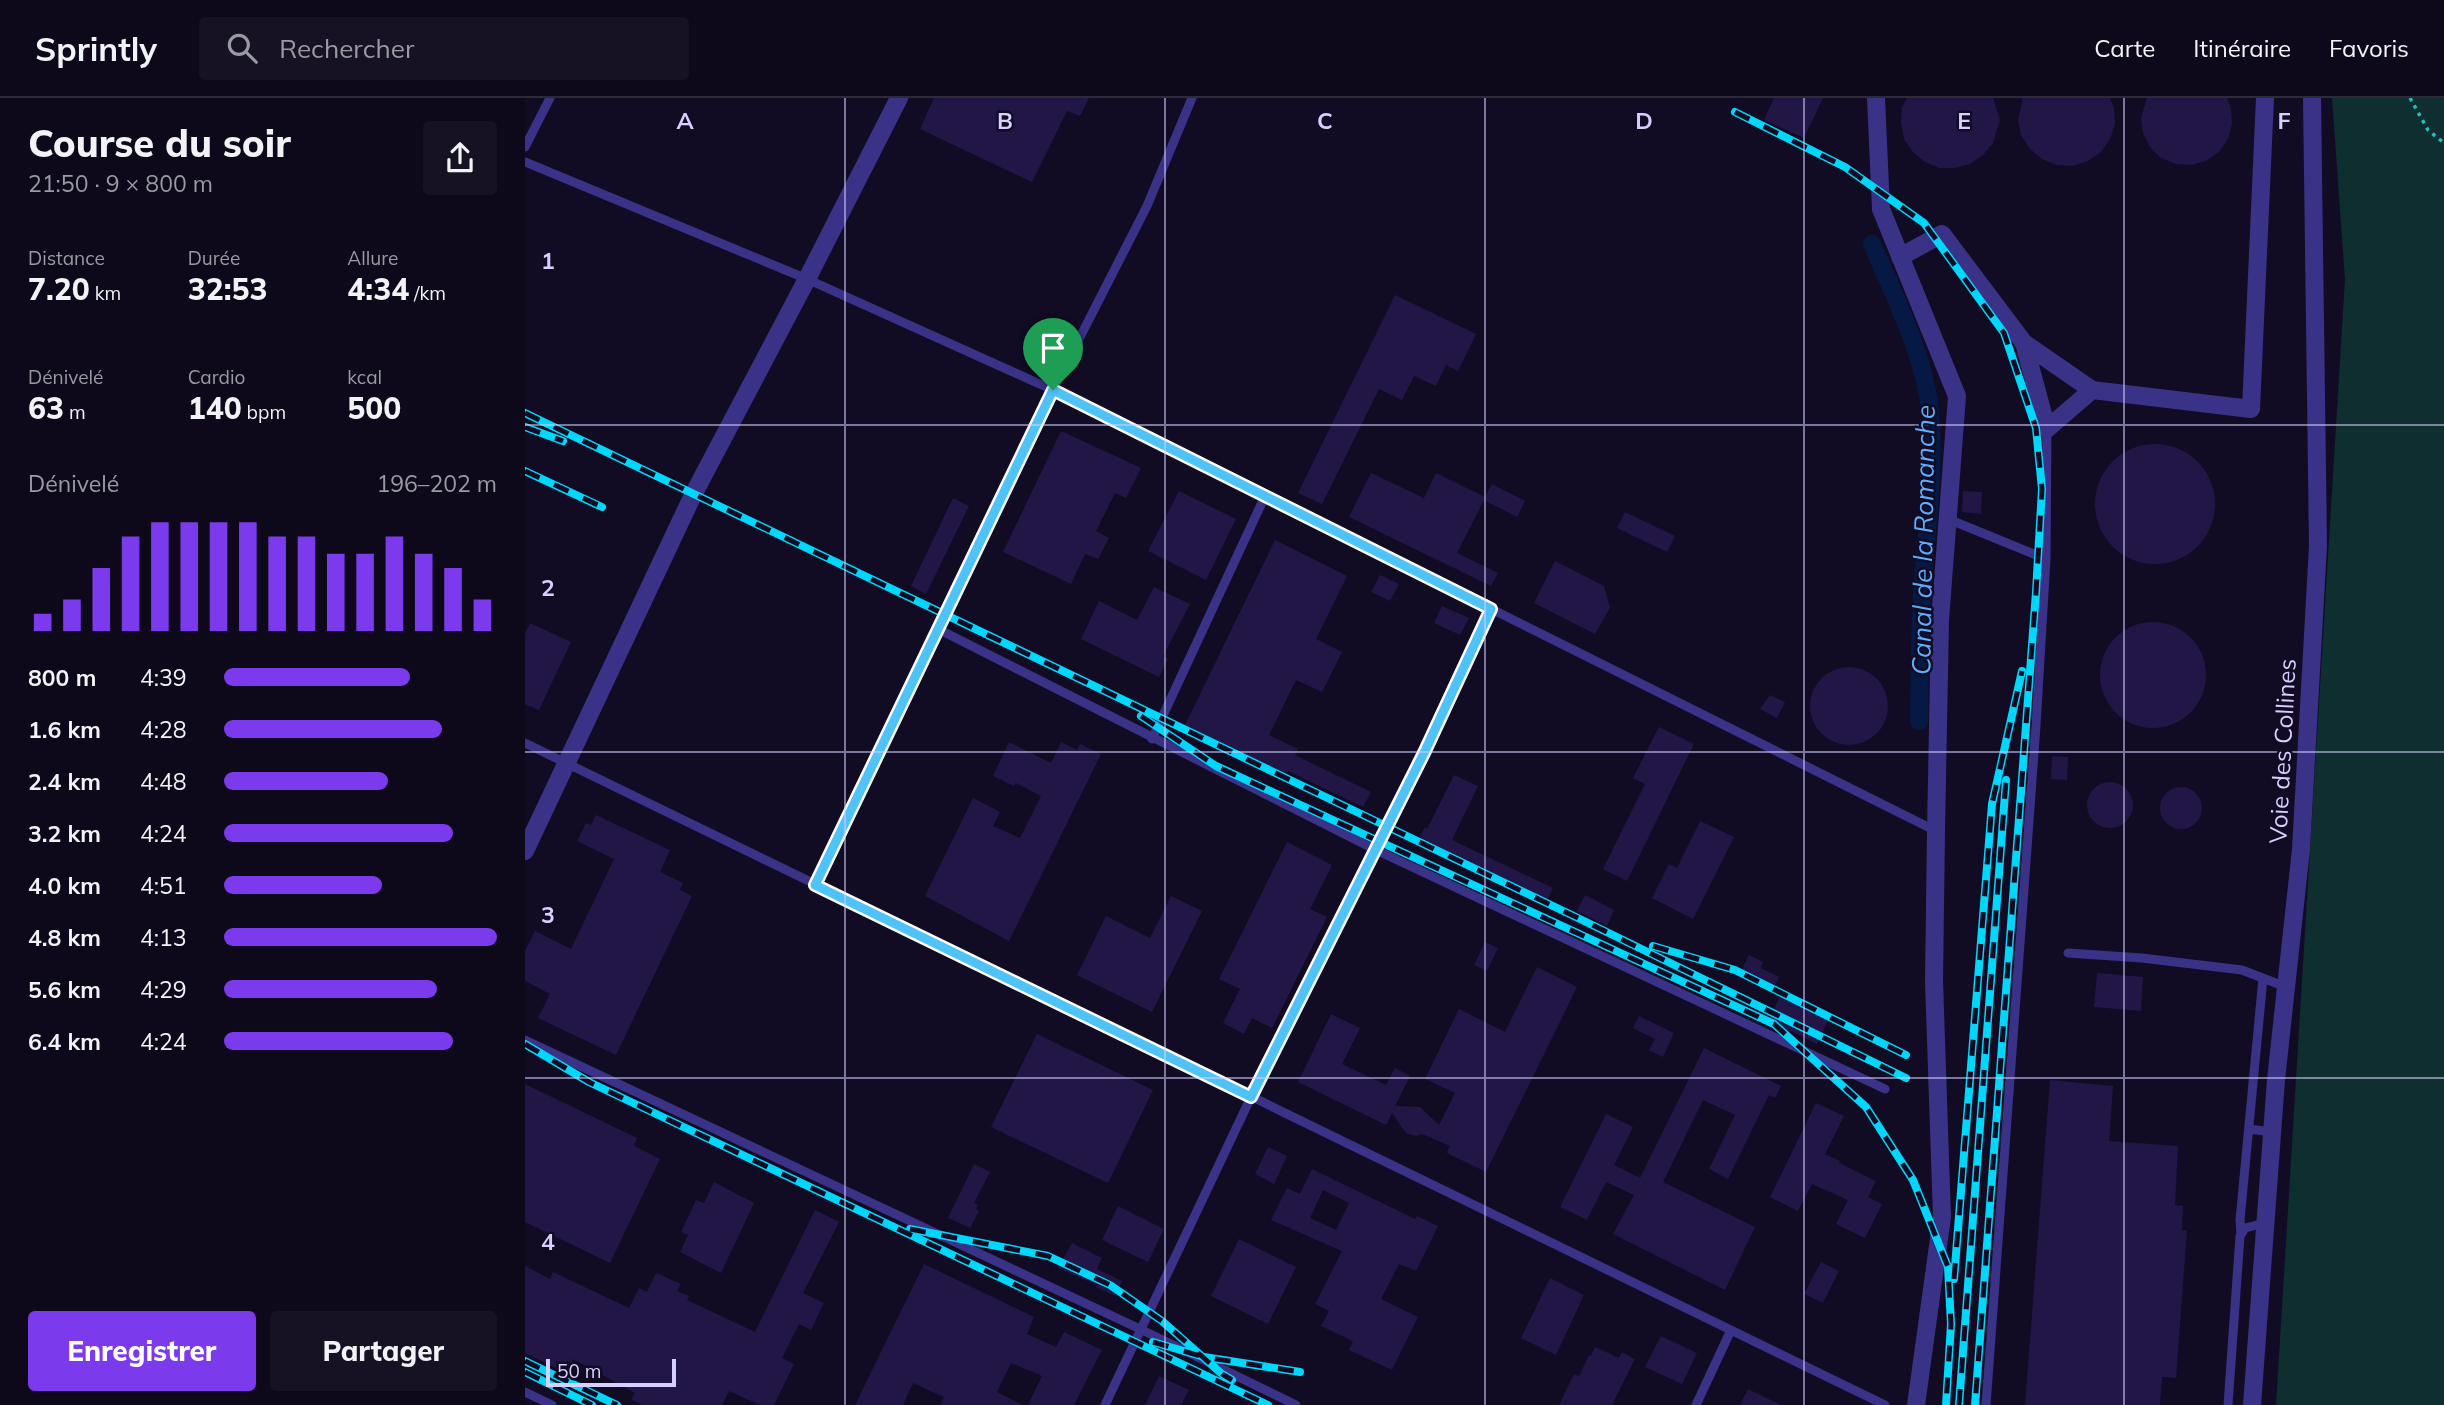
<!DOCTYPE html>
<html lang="fr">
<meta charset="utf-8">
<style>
body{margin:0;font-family:Mulish,sans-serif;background:#161224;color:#f1f3f6;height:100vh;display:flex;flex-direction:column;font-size:26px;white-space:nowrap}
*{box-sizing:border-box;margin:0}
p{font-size:23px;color:#9a9aa3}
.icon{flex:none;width:38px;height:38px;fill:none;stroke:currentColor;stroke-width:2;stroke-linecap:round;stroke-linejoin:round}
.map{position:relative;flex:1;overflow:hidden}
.side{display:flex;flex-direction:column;background:#0d091b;width:525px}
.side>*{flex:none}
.scale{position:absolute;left:21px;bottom:18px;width:130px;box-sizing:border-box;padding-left:7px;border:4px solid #d6cfff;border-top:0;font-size:19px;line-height:24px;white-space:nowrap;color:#d6cfff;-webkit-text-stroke:5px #110c24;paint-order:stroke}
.pin{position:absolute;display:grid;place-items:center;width:60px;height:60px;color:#fff;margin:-72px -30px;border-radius:50% 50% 50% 0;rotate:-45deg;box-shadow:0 0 7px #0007}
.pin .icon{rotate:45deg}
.round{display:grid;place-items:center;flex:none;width:74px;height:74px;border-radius:7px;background:#161224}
.overview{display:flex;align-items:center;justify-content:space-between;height:119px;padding:0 28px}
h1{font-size:38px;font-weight:800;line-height:52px}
.metrics{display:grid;grid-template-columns:repeat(3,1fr);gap:10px;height:119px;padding:7px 28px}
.metrics div{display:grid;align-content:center}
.metrics b{font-size:30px;font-weight:800}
.metrics small{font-size:19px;font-weight:400}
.metrics p{font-size:19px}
.chart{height:196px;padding:14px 28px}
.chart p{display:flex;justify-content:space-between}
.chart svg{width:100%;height:126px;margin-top:7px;stroke:#7c3aed;stroke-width:6}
.button{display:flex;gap:14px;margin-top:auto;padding:14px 28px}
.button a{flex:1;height:80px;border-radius:7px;background:#7c3aed;color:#fff;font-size:28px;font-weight:800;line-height:80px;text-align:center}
.button a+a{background:#161224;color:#f1f3f6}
ul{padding:0 28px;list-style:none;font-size:23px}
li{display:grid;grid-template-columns:112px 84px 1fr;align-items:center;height:52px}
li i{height:18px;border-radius:9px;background:#7c3aed}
header{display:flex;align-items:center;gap:42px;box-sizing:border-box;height:98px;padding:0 35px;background:#0d091b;border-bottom:2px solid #2d2a3a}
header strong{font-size:33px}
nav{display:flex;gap:38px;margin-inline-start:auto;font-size:24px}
.search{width:490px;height:63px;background:#161224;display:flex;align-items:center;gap:18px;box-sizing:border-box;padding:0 24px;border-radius:7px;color:#9a9aa3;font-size:26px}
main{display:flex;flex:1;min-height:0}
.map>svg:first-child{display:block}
.green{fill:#0e2e2f}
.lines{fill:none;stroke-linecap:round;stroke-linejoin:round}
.canal{stroke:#051944;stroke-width:18}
.building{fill:#221647;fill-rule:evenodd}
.path{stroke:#23bfbb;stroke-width:3.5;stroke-dasharray:3.5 5;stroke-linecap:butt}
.lane{stroke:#393287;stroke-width:9}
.street{stroke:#393287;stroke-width:18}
.rail-casing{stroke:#00d7fa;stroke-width:8}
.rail{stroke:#110c24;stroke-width:5;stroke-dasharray:16;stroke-linecap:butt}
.route-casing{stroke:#fff;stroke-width:14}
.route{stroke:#4fc3f7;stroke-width:9}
.grid{fill:none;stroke:#d6cfff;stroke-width:2;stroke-opacity:0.55}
.labels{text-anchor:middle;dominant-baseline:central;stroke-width:5;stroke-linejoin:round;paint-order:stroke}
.street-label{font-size:24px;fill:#d6cfff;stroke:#110c24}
.water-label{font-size:26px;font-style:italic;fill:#5daeff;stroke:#110c24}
.grid-label{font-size:23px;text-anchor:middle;font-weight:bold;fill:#d6cfff;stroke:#110c24;stroke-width:5;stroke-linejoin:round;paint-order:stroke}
</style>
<header>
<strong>Sprintly</strong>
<div class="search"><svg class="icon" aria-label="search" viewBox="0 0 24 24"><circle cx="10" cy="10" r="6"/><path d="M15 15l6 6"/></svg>Rechercher</div>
<nav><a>Carte</a><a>Itinéraire</a><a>Favoris</a></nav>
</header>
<main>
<section class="side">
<div class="overview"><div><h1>Course du soir</h1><p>21:50 · 9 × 800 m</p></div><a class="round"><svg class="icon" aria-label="share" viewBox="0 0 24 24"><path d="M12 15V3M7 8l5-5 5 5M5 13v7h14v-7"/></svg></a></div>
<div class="metrics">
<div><p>Distance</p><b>7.20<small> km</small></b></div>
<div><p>Durée</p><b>32:53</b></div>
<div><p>Allure</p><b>4:34<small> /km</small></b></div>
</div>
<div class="metrics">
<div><p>Dénivelé</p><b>63<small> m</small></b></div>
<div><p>Cardio</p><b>140<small> bpm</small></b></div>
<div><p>kcal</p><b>500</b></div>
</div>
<div class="chart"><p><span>Dénivelé</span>196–202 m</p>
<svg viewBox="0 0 160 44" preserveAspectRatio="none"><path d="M5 44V38M15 44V33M25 44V22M35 44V11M45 44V6M55 44V6M65 44V6M75 44V6M85 44V11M95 44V11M105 44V17M115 44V17M125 44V11M135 44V17M145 44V22M155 44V33"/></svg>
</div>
<ul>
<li><b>800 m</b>4:39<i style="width:68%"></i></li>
<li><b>1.6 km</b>4:28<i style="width:80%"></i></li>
<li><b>2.4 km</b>4:48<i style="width:60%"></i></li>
<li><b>3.2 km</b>4:24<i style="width:84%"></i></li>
<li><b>4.0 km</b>4:51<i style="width:58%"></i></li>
<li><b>4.8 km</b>4:13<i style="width:100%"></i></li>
<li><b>5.6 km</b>4:29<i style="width:78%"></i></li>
<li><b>6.4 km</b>4:24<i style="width:84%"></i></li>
</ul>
<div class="button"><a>Enregistrer</a><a>Partager</a></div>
</section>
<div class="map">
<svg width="1919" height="1307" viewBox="0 0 1919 1307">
<rect width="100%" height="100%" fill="#110c24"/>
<path class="green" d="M1807 0H1919V1307H1751L1820 181Z"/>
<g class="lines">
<path class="canal" d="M1347 146C1368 195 1400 259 1405 312 1410 369 1402 427 1398 483 1394 530 1395 576 1394 623"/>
</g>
<path class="building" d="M409 0H564L555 18 542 13 507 84 395 31Z
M1249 0H1298L1279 40 1239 22Z
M1382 0H1468L1475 22 1468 45 1458 57 1445 66 1430 70H1414L1400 64 1388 54 1379 41 1376 25 1377 9Z
M1498 0H1585L1589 10 1590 26 1585 41 1576 54 1563 63 1547 68 1532 67 1517 61 1505 51 1496 37 1493 22Z
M1622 0H1702L1706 11 1707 26 1703 41 1694 54 1681 63 1666 67 1651 66 1636 60 1625 49 1618 35 1616 20Z
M870 197 951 236 933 273 921 267 911 288 889 278 877 302 854 291 797 406 773 395Z
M536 333 616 370 601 400 590 395 571 433 584 440 573 461 560 456 546 486 478 454Z
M1570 406a60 60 0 1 1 120 0a60 60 0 1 1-120 0Z
M846 375 899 400 911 375 960 399 967 386 1000 403 992 419 959 402 932 455 973 475 966 488 824 419Z
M654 393 711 421 681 482 623 453Z
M1438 393 1457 394 1456 416 1437 414Z
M428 400 444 408 401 496 386 488Z
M1100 414 1150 438 1142 454 1092 430Z
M750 442 822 478 791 541 817 554 797 594 771 582 744 637 773 651 770 657 846 694 838 709 763 673 760 677 660 627Z
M1030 463 1079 488 1085 510 1070 536 1009 505Z
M855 477 874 486 865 503 846 494Z
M629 489 665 506 638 558 643 561 634 579 556 541 574 503 612 522Z
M917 508 944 520 935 537 909 525Z
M1575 577a53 53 0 1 1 106 0a53 53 0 1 1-106 0Z
M5 525 46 544 14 612 0 606V536Z
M1285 608a39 39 0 1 1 78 0a39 39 0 1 1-78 0Z
M1245 597 1260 604 1252 620 1235 611Z
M1134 629 1169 646 1102 783 1078 771 1120 686 1108 680Z
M484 644 526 665 536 644 552 652 555 646 576 656 484 843 400 798 448 700 475 714 468 728 495 740 516 698 491 685 489 688 468 678Z
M1527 658 1543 659 1542 682 1526 681Z
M929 677 953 688 927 742 1028 790 1022 803 894 741 900 729 902 731Z
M1562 707a23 23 0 1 1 46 0a23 23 0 1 1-46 0Z
M1635 710a21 21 0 1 1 42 0a21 21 0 1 1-42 0Z
M71 717 145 752 135 774 158 785 155 792 167 798 91 957 13 920 25 896 0 883V853L10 833 46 851 89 761 52 743 61 725 66 727Z
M1175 723 1209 739 1168 821 1127 800 1144 766 1152 770Z
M762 744 807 767 785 811 802 819 747 930 727 920 719 936 698 925 715 891 694 881Z
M1060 797 1089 812 1082 828 1052 813Z
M646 798 677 813 627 914 552 877 581 818 625 840Z
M960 844 973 850 962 873 949 867Z
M1224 857 1238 864 1236 870 1254 879 1247 893 1214 877Z
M1012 869 1052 889 961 1074 922 1055 925 1048 897 1036 891 1038 881 1035 867 1015 861 1027 773 984 806 916 835 930 817 966 861 987 870 970 885 978 870 1008 895 1009 914 1027 930 995 900 981 934 911 980 934Z
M1572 875 1618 879 1616 913 1569 909Z
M1255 898 1303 922 1292 946 1244 922Z
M1114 918 1149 935 1138 959 1124 952 1130 941 1108 930Z
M512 936 628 992 583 1085 466 1029Z
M1179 950 1256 988 1250 1000 1244 997 1203 1081 1184 1071 1210 1017 1178 1002 1138 1084 1230 1129 1200 1192 1088 1136 1109 1097 1081 1084 1062 1122 1035 1109 1081 1016 1108 1029 1089 1067 1115 1080Z
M1525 982 1588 988 1584 1043 1653 1048 1650 1107 1658 1108 1657 1132H1662L1651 1280 1637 1279 1635 1307H1500Z
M0 986 112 1040 109 1048 135 1061 85 1165 0 1124Z
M1291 1005 1319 1018 1300 1056 1315 1063 1314 1065 1351 1083 1343 1099 1357 1106 1340 1140 1311 1126 1323 1102 1287 1086 1273 1113 1245 1099Z
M743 1049 762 1058 749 1086 730 1076Z
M449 1066 465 1074 449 1105 453 1107 451 1111 454 1113 445 1130 423 1120Z
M787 1071 890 1121 892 1118 913 1128 891 1173 874 1166 856 1201 893 1219 867 1272 824 1252 828 1243 796 1228 804 1213 790 1206 817 1153 746 1122 762 1090 775 1096ZM798 1092 824 1105 811 1132 785 1120Z
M189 1084 229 1105 196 1175 155 1154 163 1137 156 1134 171 1102 179 1105Z
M593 1108 639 1131 623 1164 577 1142Z
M290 1112 314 1124 278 1195 299 1205 286 1232 274 1226 257 1260 269 1266 249 1307H235L204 1293 197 1307H117L106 1301 110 1295 48 1261 41 1275 0 1255V1168L25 1181 28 1174 104 1210 114 1190 122 1194 131 1175 156 1186 152 1193 164 1198 162 1202 230 1234Z
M714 1141 771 1169 743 1226 686 1198Z
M547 1145 577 1160 572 1171 597 1183 590 1198 571 1189 572 1187 533 1170Z
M1296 1164 1314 1173 1298 1205 1279 1196Z
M399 1166 509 1219 502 1236 531 1249 539 1234 577 1252 549 1307H503L517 1278 486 1265 472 1294 498 1307H415L419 1299 388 1285 378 1307H330Z
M1025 1180 1059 1197 1031 1257 996 1240Z
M1136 1238 1172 1255 1157 1286 1120 1269Z
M1070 1249 1094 1260 1097 1254 1110 1261 1087 1307H1034L1049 1276 1054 1278 1064 1257 1066 1258Z
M634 1278 664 1292 656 1307H620Z
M1223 1291 1256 1307H1215Z"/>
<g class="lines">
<path class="path" d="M1885 0 1903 32 1919 45"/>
<path class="lane" d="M0 49 25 0
M0 64 282 181 528 292 1411 733
M1423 421 1521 461
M413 531 851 752 1360 991
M627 641 740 398
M0 645 1360 1307
M290 787 528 292 622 108 667 0
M1543 855 1617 860 1717 872 1761 889
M0 942 615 1231 771 1307
M1724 1031 1747 1034
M1716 1136 1715 1122 1738 880
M0 1294 27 1307
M580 1307 726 999 899 655 966 511
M1171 1307 1206 1232
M1461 1307 1511 628 1521 461 1522 331
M1703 1307 1715 1138 1720 1130 1740 1125"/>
<path class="street" d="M1351 0 1356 111 1432 298 1415 522 1411 733 1409 883 1417 1119 1391 1307
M1375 159 1417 136 1499 245 1567 292
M1499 245 1522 331 1567 292 1726 311 1740 0
M0 753 168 397 282 181 374 0
M1727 1307 1751 982 1776 751 1793 448 1787 0"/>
<defs>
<path id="rail" d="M1210 14 1320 69 1399 125 1479 235 1511 330 1517 391 1511 494 1450 1307
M0 315 1055 821 1381 980
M0 329 38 343
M0 373 77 409
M616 618 691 668 1249 926 1341 1009 1388 1082 1423 1169 1426 1226 1421 1307
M1128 848 1210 872 1381 957
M0 946 64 984 743 1307
M385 1131 523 1158 585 1187 637 1223 697 1276 707 1282
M1429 1181 1467 706 1497 573
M628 1244 679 1259 775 1274
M0 1263 92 1307
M0 1274 67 1307
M1434 1307 1481 682"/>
</defs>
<use href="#rail" class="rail-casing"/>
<use href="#rail" class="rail"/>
</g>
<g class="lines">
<defs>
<path id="route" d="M528 292 966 511 899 655 726 999 290 787Z"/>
</defs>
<use href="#route" class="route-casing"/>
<use href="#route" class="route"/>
</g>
<path class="grid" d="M320 0V1307M640 0V1307M960 0V1307M1279 0V1307M1599 0V1307M0 327H1919M0 654H1919M0 980H1919"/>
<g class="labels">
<g class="street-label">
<text transform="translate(1757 653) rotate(-87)">Voie des Collines</text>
</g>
<g class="water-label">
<text transform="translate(1398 442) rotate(-89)">Canal de la Romanche</text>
</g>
</g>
<g class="grid-label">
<text x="160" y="31">A</text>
<text x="480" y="31">B</text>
<text x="800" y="31">C</text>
<text x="1119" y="31">D</text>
<text x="1439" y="31">E</text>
<text x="1759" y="31">F</text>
<text x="23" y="171">1</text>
<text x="23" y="498">2</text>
<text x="23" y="825">3</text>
<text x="23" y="1152">4</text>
</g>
</svg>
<div class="scale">50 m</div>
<div class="pin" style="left:528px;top:292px;background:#1e9e55"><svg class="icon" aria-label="arrive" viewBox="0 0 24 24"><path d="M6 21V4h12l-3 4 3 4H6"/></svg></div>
</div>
</main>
